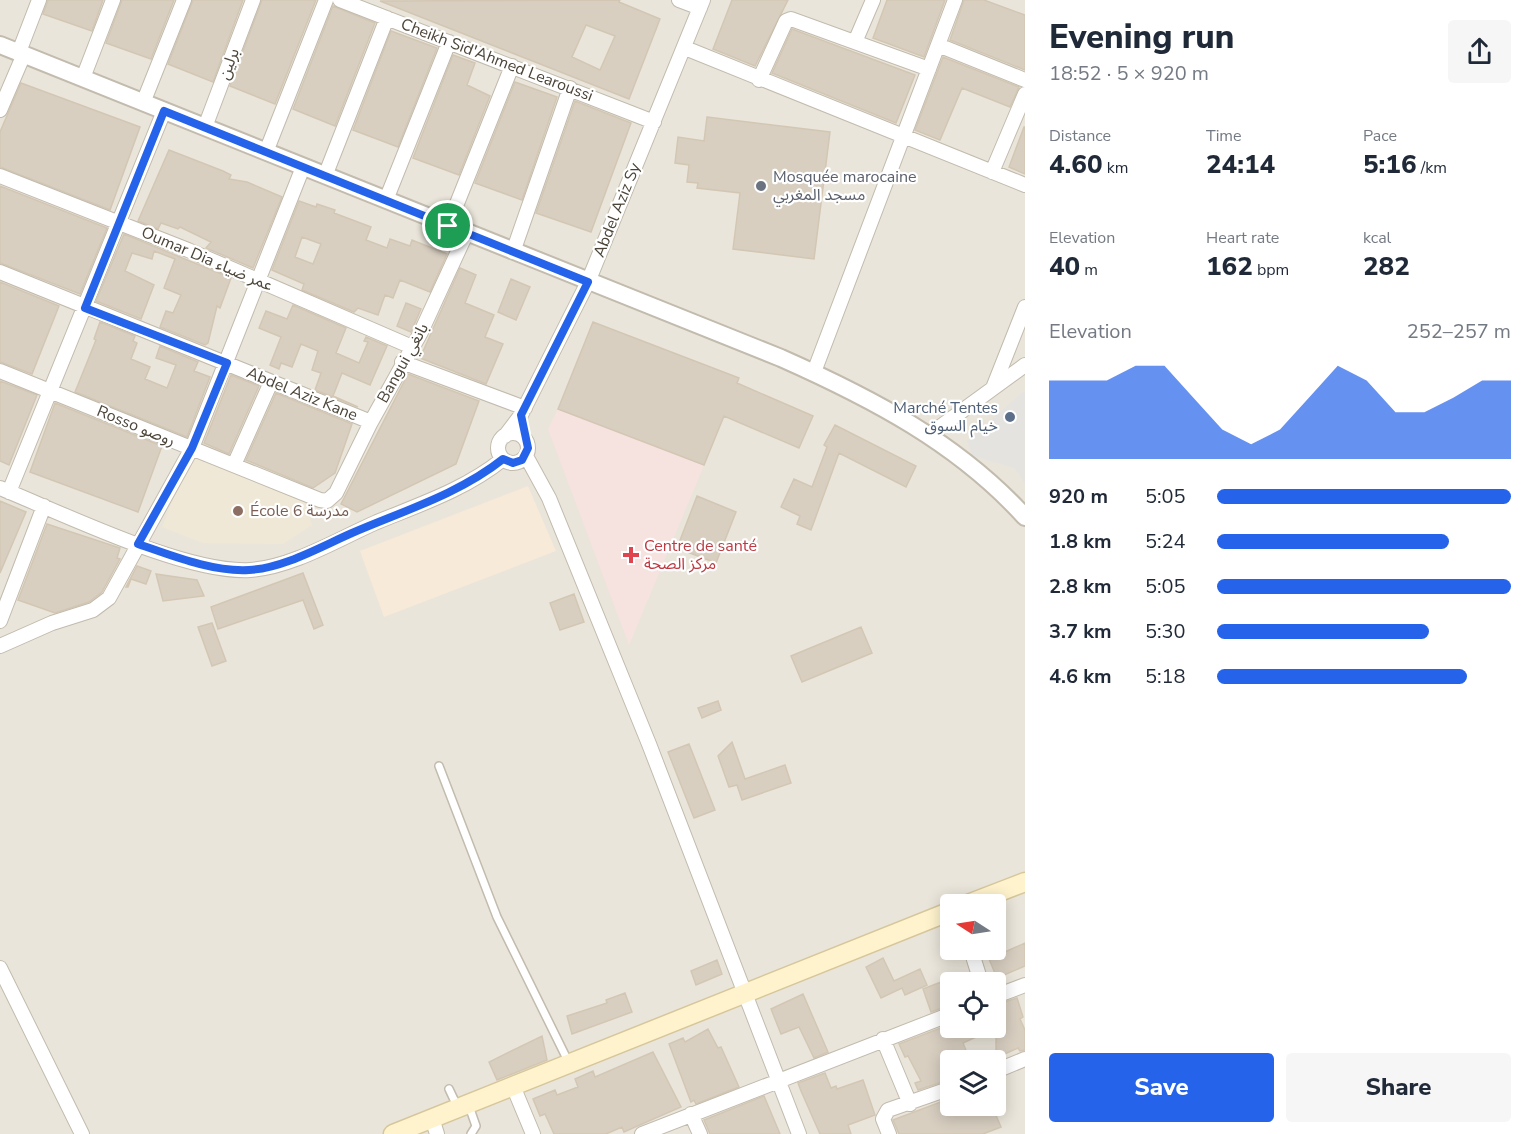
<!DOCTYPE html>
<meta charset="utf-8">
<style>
body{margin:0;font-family:"Nunito Sans","Noto Sans Arabic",sans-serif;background:#f6f6f7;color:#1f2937;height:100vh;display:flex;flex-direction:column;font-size:22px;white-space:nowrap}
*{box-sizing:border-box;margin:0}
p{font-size:20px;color:#747a83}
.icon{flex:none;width:33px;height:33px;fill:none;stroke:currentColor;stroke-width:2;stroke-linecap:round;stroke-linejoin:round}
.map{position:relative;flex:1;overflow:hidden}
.panel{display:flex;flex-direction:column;background:#fff;width:510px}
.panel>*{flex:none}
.needle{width:39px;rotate:282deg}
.buttons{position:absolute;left:940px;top:894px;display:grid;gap:12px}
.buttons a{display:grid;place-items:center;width:66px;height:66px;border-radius:6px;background:#fff;box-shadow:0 3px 15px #0003;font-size:30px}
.pin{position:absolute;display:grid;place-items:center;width:51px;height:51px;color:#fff;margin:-26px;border:3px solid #fff;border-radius:50%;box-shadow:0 2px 6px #0007}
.round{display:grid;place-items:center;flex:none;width:63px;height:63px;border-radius:6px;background:#f6f6f7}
.overview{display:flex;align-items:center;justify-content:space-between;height:102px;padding:0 24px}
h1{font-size:33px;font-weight:800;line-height:45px}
.metrics{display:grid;grid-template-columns:repeat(3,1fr);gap:9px;height:102px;padding:6px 24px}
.metrics div{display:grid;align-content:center}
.metrics b{font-size:26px;font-weight:800}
.metrics small{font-size:16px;font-weight:400}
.metrics p{font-size:16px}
.chart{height:168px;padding:12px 24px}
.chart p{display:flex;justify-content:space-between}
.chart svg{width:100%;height:108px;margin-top:6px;fill:#2563eb;opacity:.7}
.primary-button{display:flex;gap:12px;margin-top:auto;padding:12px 24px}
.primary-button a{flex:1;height:69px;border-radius:6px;background:#2563eb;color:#fff;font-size:24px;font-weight:800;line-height:69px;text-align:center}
.primary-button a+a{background:#f6f6f7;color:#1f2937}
ul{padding:0 24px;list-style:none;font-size:20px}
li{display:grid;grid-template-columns:96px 72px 1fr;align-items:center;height:45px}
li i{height:15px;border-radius:8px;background:#2563eb}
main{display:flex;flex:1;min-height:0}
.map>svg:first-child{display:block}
.residential{fill:#eae5da;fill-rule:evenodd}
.commercial{fill:#f7ead8}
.education{fill:#efe8d6}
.medical{fill:#f6e3e0}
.parking{fill:#e5e3e0}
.building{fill:#d8cfc1;stroke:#d3c7b4;stroke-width:1.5;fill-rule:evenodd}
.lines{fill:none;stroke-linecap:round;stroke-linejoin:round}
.service-casing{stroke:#c2bbae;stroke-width:10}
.minor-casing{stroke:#c2bbae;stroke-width:16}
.tertiary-casing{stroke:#c2bbae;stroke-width:20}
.secondary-casing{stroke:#d6c79b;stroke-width:21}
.service{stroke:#fff;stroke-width:7}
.minor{stroke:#fff;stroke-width:14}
.tertiary{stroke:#fff;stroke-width:16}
.secondary{stroke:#fff3cd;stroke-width:18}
.route-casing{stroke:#fff;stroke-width:12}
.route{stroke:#2563eb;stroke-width:8}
.worship-dot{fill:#6b7280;stroke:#fff;stroke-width:2}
.service-dot{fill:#5c6f8a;stroke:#fff;stroke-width:2}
.education-dot{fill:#8d6e63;stroke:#fff;stroke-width:2}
.health-dot{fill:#e0444e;stroke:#fff;stroke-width:2}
.labels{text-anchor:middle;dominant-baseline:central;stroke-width:4.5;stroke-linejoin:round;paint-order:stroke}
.street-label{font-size:16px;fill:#4b4439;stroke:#fff}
.worship-label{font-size:16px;fill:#5b616d;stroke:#fff;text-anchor:start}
.service-label{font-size:16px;fill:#4e5e75;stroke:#fff;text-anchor:end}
.education-label{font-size:16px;fill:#785e54;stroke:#fff;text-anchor:start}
.health-label{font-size:16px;fill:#be3a42;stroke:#fff;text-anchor:start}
</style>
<main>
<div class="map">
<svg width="1025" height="1134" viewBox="0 0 1025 1134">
<rect width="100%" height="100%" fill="#f6f3ec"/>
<path class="residential" d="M0 0H1025V1134H0ZM951 904H996V950H951ZM951 982H996V1028H951ZM951 1060H996V1106H951Z"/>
<path class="commercial" d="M528 486 556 551 384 617 360 551Z"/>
<path class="education" d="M192 452 303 497 312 525 283 544 203 543 162 527Z"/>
<path class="medical" d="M558 409 704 465 629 645 548 429Z"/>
<path class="parking" d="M1024 391 1025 393V483L1014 468 973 456 967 441Z"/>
<path class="building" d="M48 0H103L92 31 43 14Z
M122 0H174L151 59 106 43Z
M193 0H243L213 82 168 64Z
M262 0H316L275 104 230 86Z
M620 0 619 2 660 19 629 99 380 1ZM586 25 615 36 600 70 572 57Z
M732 0H788L755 66 713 49Z
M887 0H945L924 57 873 38Z
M964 0H984L1025 15V70L950 40Z
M333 6 375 23 335 126 293 109Z
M792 29 915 75 896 123 772 73Z
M391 31 437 48 398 147 353 130Z
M453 55 475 63 467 85 490 96 459 175 413 158Z
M943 57 1019 87 1010 107 962 88 940 140 915 130Z
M515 82 557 97 522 200 475 183Z
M21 83 140 127 110 210 0 167V132Z
M575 101 631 123 591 232 536 213Z
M707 117 830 132 814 259 733 249 740 193 697 188 698 183 687 182 689 165 675 163 678 137 704 141Z
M1024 127H1025V174L1009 167Z
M169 150 223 171 231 175 229 179 247 182 282 197 253 268 206 248 211 242 180 227 178 229 161 223 158 229 138 221Z
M0 186 107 228 80 294 0 263Z
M299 201 316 207 317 204 335 210 334 213 371 227 366 240 387 248 390 239 410 246 412 240 447 254 430 292 400 280 393 298 385 295 378 315 358 308 354 312 302 290 304 284 272 270ZM302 237 321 244 313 264 295 257Z
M124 234 231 278 220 308 217 306 208 343 205 345 160 327 166 311 173 313 181 295 164 288 175 259 154 251 152 259 132 253 125 271 154 285 141 319 96 301Z
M460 268 476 275 465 303 494 315 485 337 503 344 486 384 420 358Z
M511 279 530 287 516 320 498 312Z
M0 282 59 306 32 374 0 362Z
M406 303 421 309 411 332 397 326Z
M293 305 346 328 336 353 359 363 368 342 364 341 366 337 387 346 370 385 342 373 333 396 358 407 315 390 321 373 312 370 318 351 301 344 292 367 281 363 279 369 270 365 281 337 259 328 266 311 287 319Z
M100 322 135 336 133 341 137 343 131 359 150 367 145 379 167 388 176 365 156 358 160 346 198 362 194 371 210 377 187 437 75 392 96 340 94 339Z
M593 322 739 378 737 383 813 416 799 448 724 416 704 465 558 409Z
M408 374 479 401 456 464 357 512 341 504Z
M231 375 259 386 229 454 204 443Z
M0 381 37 395 9 465 0 461Z
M276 393 352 424 335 473 313 488 246 460Z
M55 403 162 446 138 512 30 472Z
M835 425 916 466 906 487 839 453 811 530 797 524 800 516 781 507 794 479 812 487 827 447 824 445Z
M697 496 736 512 716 563 677 548Z
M0 501 26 512 0 573Z
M47 524 120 548 117 558 120 559 102 592 89 602 55 613 18 600Z
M137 566 151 571 146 584 131 579 128 587H126Z
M303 573 323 625 314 629 303 600 218 629 211 607Z
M156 574 197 580 204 596 163 601Z
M574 594 584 622 560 630 550 603Z
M212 623 226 661 212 666 198 627Z
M861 627 872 653 802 682 791 656Z
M718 701 721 710 702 718 698 708Z
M732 742 745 779 785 765 791 783 742 800 737 785 729 787 718 756Z
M689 744 715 810 694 818 668 752Z
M1025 943V966L997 978 989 959Z
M883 958 894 981 920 969 927 985 905 995 902 988 881 998 866 967Z
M717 960 722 974 696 985 691 971Z
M941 982 950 1005 931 1012 923 989Z
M625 993 632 1012 572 1034 567 1016 607 1003 606 1000Z
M803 994 828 1052 814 1058 799 1027 781 1034 771 1009Z
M1017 998 1023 1017 1020 1019 1025 1030V1050L1020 1051 1018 1048 996 1058V1038L1006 1033 996 1005Z
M951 1024V1028H980L983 1034 963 1043 970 1060H951V1079L918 1090 915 1083 921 1081 908 1056 905 1057 899 1044Z
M708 1029 718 1048 721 1047 739 1087 696 1104 694 1100 691 1102 669 1044 683 1038 685 1042Z
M542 1036 547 1060 497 1080 489 1062Z
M653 1052 681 1107 624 1132 622 1127 606 1134H554L545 1114 540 1116 533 1099 555 1090 557 1095 578 1087 575 1079 593 1071 595 1077Z
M825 1073 831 1088 836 1086 837 1089 863 1080 875 1115 848 1125 851 1134H820L801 1091 798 1083Z
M764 1096 780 1134H710L704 1120Z
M951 1098V1106H992L1001 1127 983 1134H899L893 1120Z"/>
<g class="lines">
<defs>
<path id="service" d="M439 766 497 917 569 1063
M449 1089 458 1108
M469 1106 476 1126 471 1134"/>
<path id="minor" d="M340 0 654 122
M679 0 700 8
M855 42 873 0
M938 45 1025 80
M685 48 1025 185
M19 52 39 0
M83 78 113 0
M759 80 786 21 791 19 929 69
M143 103 184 0
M0 110 24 54
M205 127 253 0
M266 152 326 0
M992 172 1025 94
M0 176 188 250 412 347
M325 176 387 18
M386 200 449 42
M448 226 512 66
M513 252 570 88
M0 272 371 422
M402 362 525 408
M0 371 320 500 327 501 336 493 371 422 421 332 467 232
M814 372 955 0
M993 388 1025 307
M498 448a15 15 0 1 1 30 0a15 15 0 1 1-30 0Z
M929 435 1025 365
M505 436 521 415 588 282 703 0
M526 456 549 498 649 744 799 1134
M234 465 271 382
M0 488C62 513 186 574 250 570 293 567 338 539 377 522 421 504 466 489 503 459
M9 492 164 111
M0 621 44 506
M0 646 52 623 93 610 109 598 192 448 303 167
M971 950 981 982
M0 968 82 1134
M996 996 1025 985
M883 1039 910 1104
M996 1071 1025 1059
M513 1086 533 1134
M691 1114 700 1134
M432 1118 437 1134
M642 1134 951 1014
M889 1134 883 1119 888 1110 951 1088"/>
<path id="tertiary" d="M0 45 781 358C871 398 958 443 1025 517"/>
<path id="secondary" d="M968 904 1025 882
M393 1134 951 911"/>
</defs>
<use href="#service" class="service-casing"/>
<use href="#minor" class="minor-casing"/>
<use href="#tertiary" class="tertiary-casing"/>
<use href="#secondary" class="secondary-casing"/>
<use href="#service" class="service"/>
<use href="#minor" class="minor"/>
<use href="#tertiary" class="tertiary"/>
<use href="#secondary" class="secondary"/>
</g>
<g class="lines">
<defs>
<path id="route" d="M164 111 588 282 521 415 528 448 522 460 513 463 503 459C459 494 403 511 352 533 320 547 284 568 249 570 212 572 173 556 138 544L192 448 227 363 85 308Z"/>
</defs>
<use href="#route" class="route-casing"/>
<use href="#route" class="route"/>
</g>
<circle class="worship-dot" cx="761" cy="186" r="6"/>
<circle class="service-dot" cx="1010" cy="417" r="6"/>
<circle class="education-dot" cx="238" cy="511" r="6"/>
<path class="health-dot" d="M628 546h6v6h6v6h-6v6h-6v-6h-6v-6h6z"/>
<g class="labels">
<g class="street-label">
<text transform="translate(497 60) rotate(21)">Cheikh Sid'Ahmed Learoussi</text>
<text transform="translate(229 64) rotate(-69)">برلين</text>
<text transform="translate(617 210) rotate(-68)">Abdel Aziz Sy</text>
<text transform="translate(207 259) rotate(23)">Oumar Dia عمر ضياء</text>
<text transform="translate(403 363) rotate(-61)">Bangui بانغي</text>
<text transform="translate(302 394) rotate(22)">Abdel Aziz Kane</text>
<text transform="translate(136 426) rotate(22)">Rosso روصو</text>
</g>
<g class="worship-label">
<text x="773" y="177">Mosquée marocaine<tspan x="773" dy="18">مسجد المغربي</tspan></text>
</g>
<g class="service-label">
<text x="998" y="408">Marché Tentes<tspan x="998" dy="18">خيام السوق</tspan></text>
</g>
<g class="education-label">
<text x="250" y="511">École 6 مدرسة</text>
</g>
<g class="health-label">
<text x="644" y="546">Centre de santé<tspan x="644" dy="18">مركز الصحة</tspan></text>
</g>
</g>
</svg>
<div class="buttons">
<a><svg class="needle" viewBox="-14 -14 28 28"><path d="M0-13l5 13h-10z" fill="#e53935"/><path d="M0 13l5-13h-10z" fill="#747a83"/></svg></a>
<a><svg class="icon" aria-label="locate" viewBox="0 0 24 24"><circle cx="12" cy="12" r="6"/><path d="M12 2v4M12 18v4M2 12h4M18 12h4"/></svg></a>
<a><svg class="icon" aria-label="layers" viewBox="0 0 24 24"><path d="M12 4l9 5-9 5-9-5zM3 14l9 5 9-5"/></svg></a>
</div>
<div class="pin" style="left:448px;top:226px;background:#1e9e55"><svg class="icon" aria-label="arrive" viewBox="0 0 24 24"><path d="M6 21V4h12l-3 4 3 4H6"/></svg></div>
</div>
<section class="panel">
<div class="overview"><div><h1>Evening run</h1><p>18:52 · 5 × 920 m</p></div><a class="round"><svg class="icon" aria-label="share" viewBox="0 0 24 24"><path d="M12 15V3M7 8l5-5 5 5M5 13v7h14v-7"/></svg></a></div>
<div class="metrics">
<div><p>Distance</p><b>4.60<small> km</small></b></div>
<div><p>Time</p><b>24:14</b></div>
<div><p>Pace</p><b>5:16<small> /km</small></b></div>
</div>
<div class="metrics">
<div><p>Elevation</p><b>40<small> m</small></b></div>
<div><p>Heart rate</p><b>162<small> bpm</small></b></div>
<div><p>kcal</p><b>282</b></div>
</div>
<div class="chart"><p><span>Elevation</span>252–257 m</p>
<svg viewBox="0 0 160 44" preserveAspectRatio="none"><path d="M0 44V12L10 12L20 12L30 6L40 6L50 19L60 32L70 38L80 32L90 19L100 6L110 12L120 25L130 25L140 19L150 12L160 12V44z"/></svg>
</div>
<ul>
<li><b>920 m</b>5:05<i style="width:100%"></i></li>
<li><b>1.8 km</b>5:24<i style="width:79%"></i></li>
<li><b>2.8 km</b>5:05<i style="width:100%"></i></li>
<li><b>3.7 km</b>5:30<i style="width:72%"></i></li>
<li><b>4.6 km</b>5:18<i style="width:85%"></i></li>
</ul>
<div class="primary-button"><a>Save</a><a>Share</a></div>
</section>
</main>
